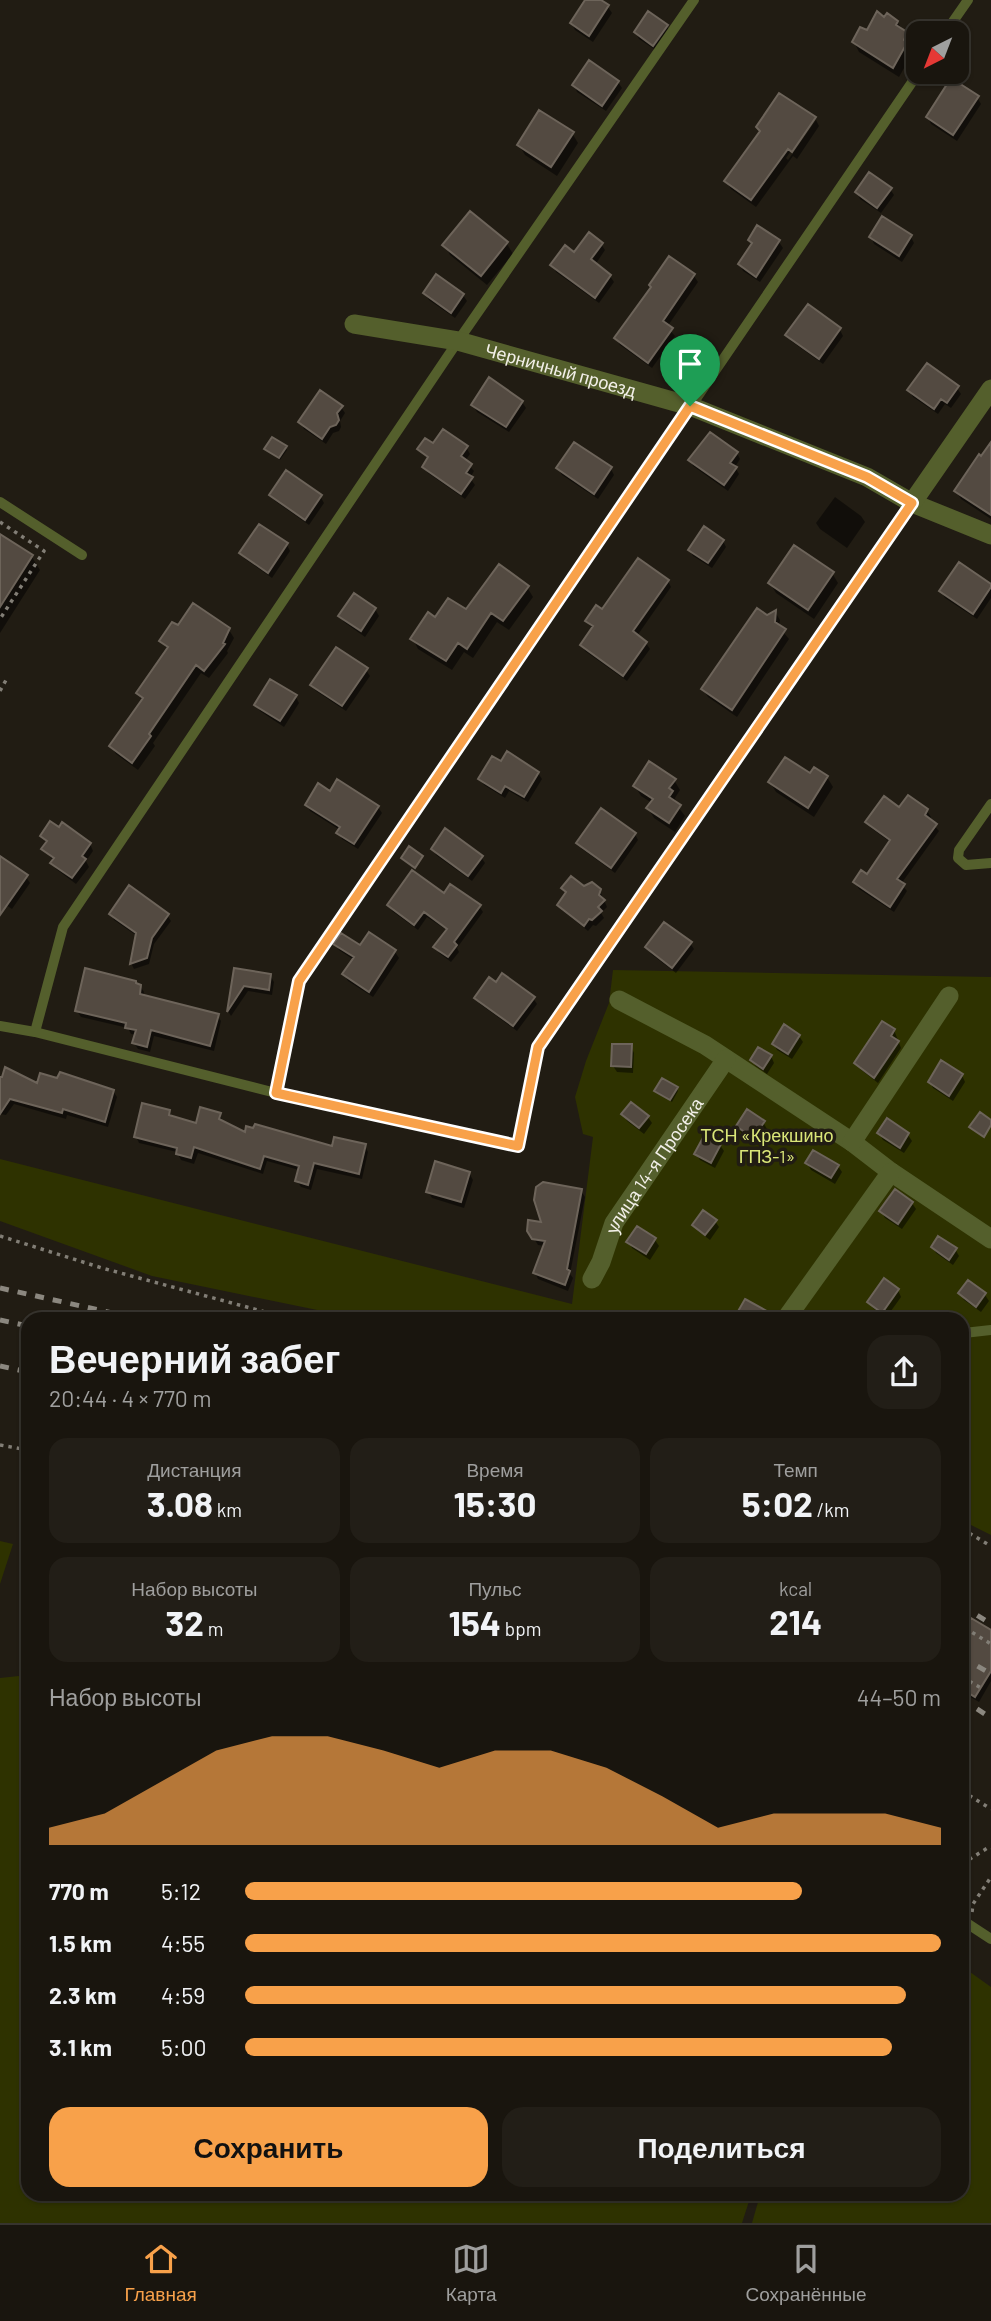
<!DOCTYPE html>
<html lang="ru">
<meta charset="utf-8">
<style>
body{margin:0;font-family:Barlow,sans-serif;background:#221e17;color:#f1f3f6;height:100vh;display:flex;flex-direction:column;font-size:26px;white-space:nowrap}
*{box-sizing:border-box;margin:0}
p{font-size:23px;color:#9f9f9e}
.icon{flex:none;width:38px;height:38px;fill:none;stroke:currentColor;stroke-width:2;stroke-linecap:round;stroke-linejoin:round}
.map{position:relative;flex:1;overflow:hidden}
.panel{position:absolute;left:21px;top:1312px;width:948px;height:889px;display:flex;flex-direction:column;background:#19150e;border-radius:21px;box-shadow:0 2px 5px #0004,0 0 0 2px #37342e}
.panel>*{flex:none}
.needle{width:46px;rotate:222deg}
.tools{position:absolute;left:906px;top:21px;display:grid;gap:14px}
.tools a{display:grid;place-items:center;width:63px;height:63px;border-radius:14px;background:#19150e;box-shadow:0 2px 5px #0004,0 0 0 2px #37342e;font-size:35px}
.pin{position:absolute;display:grid;place-items:center;width:60px;height:60px;color:#fff;margin:-72px -30px;border-radius:50% 50% 50% 0;rotate:-45deg;box-shadow:0 0 7px #0007}
.pin .icon{rotate:45deg}
.round{display:grid;place-items:center;flex:none;width:74px;height:74px;border-radius:21px;background:#221e17}
.summary{display:flex;align-items:center;justify-content:space-between;height:119px;padding:0 28px}
h1{font-size:38px;font-weight:700;line-height:52px}
.metrics{display:grid;grid-template-columns:repeat(3,1fr);gap:10px;height:119px;padding:7px 28px}
.metrics div{display:grid;align-content:center;border-radius:18px;background:#221e17;text-align:center}
.metrics b{font-size:35px;font-weight:700}
.metrics small{font-size:19px;font-weight:400}
.metrics p{font-size:19px}
.chart{height:196px;padding:14px 28px}
.chart p{display:flex;justify-content:space-between}
.chart svg{width:100%;height:126px;margin-top:7px;fill:#f8a14a;opacity:.7}
.primary-button{display:flex;gap:14px;margin-top:auto;padding:14px 28px}
.primary-button a{flex:1;height:80px;border-radius:21px;background:#f8a14a;color:#111;font-size:28px;font-weight:700;line-height:80px;text-align:center}
.primary-button a+a{background:#221e17;color:#f1f3f6}
ul{padding:0 28px;list-style:none;font-size:23px}
li{display:grid;grid-template-columns:112px 84px 1fr;align-items:center;height:52px}
li i{height:18px;border-radius:9px;background:#f8a14a}
.menu{display:flex;justify-content:space-around;align-items:center;height:98px;border-top:2px solid #37342e;background:#19150e;font-size:19px;color:#9f9f9e}
.menu a{display:grid;justify-items:center;gap:4px}
.menu .current{color:#f8a14a}
.map>svg:first-child{display:block}
.green{fill:#2e3200}
.shadow{fill:#0007}
.building{fill:#534a41;stroke:#6d645a;stroke-width:2}
.lines{fill:none;stroke-linecap:round;stroke-linejoin:round}
.path{stroke:#827e76;stroke-width:3.5;stroke-dasharray:3.5 5;stroke-linecap:butt}
.service{stroke:#545f2c;stroke-width:10}
.minor{stroke:#545f2c;stroke-width:19}
.rail{stroke:#8b877f;stroke-width:5;stroke-dasharray:9 9;stroke-linecap:butt}
.route-casing{stroke:#fff;stroke-width:14}
.route{stroke:#f8a14a;stroke-width:9}
.labels{text-anchor:middle;dominant-baseline:central;stroke-width:7;stroke-linejoin:round;paint-order:stroke}
.street-label{font-size:18px;fill:#f2efe8;stroke:#211c13}
.park-label{font-size:18px;fill:#dae678;stroke:#211c13}
</style>
<div class="map">
<svg width="991" height="2223" viewBox="0 0 991 2223">
<rect width="100%" height="100%" fill="#211c13"/>
<path class="green" d="M613 970 991 977V1535L963 1521 962 1320 361 1319 152 1276 0 1221V1159L572 1304 593 1137 583 1134 575 1097 586 1061 609 1003Z
M0 1541 13 1544 0 1584Z
M28 1675V2194L751 2195 742 2223H0V1678Z
M963 1967 991 1987V2223H752L760 2195 962 2194Z"/>
<path class="shadow" d="M587 0H598L608 7 612 13 593 42 575 30 572 24Z
M885 19 897 22 912 43 909 50 912 54 899 77 859 52 854 42Z
M667 26 670 32 657 51 639 39 636 33Z
M618 82 622 88 606 111 577 92 574 85Z
M977 97 981 104 957 141 931 124 928 118Z
M814 118 786 158 788 160 816 120 819 126 797 159 793 156 756 207 731 189 726 181 761 133 758 127Z
M572 133 578 143 557 176 525 155 519 145Z
M890 189 894 195 881 213 860 199 857 192Z
M470 213 507 244 513 254 487 285 450 255 445 245Z
M871 237H911L914 243 902 262 874 244Z
M750 240 779 242 783 248 760 282 743 271 740 264 753 245Z
M601 244 605 250 595 265 610 276 614 282 599 303 556 272 552 265Z
M669 259 694 276 698 282 667 327 675 336 652 368 620 345 616 339 653 288Z
M425 294 463 295 467 301 455 318 429 300Z
M840 330 843 336 823 364 791 341 787 335Z
M957 388 961 394 951 408 945 404 938 414 913 397 909 390Z
M522 402 526 408 509 432 477 412 473 405Z
M341 407 345 413 340 421 341 427 339 431 333 433 326 444 304 429 300 422Z
M991 446V519L961 499 956 491Z
M285 447 287 450 280 460 266 449Z
M466 447 470 454 465 461 474 471 470 478 475 485 465 499 428 473 424 467 429 460 419 449Z
M737 453 740 459 735 467 739 474 728 491 693 466 690 460Z
M558 468 611 469 614 475 598 499 562 475Z
M271 495 320 496 324 503 309 525 275 501Z
M835 497 861 516 865 522 847 548 820 529 816 523Z
M0 540 32 557 40 570 0 633Z
M723 541 726 547 712 568 693 556 690 550Z
M287 545 290 551 272 578 245 559 241 553Z
M832 573 838 583 814 619 776 593 770 583Z
M668 581 671 587 637 636 646 643 650 649 627 681 585 651 582 645 593 629 587 621Z
M991 586V598L977 619 945 598 941 591Z
M527 587 533 597 509 630 497 622 473 658 464 652 452 670 418 649 413 639 435 620 466 612Z
M375 609 379 616 365 637 344 622 340 616Z
M775 612 780 620 779 627 789 639 737 717 708 697 703 689 767 617Z
M178 628 229 630 234 638 227 651 228 653 209 678 201 673 153 743 155 746 138 770 116 754 111 746 142 701 138 693 168 650 161 641Z
M366 670 370 676 346 711 316 691 312 685Z
M296 697 299 703 284 727 260 711 256 705Z
M501 764 538 773 542 779 528 802 509 791 505 798 484 785 480 779Z
M810 775 827 777 833 787 814 817 776 792 770 782Z
M674 780 680 790 675 798 676 804 685 816 675 832 654 818 648 808 652 803 641 796 635 786Z
M330 793 378 807 382 813 358 849 342 839 338 833 340 830 310 811 307 805Z
M899 810 927 811 931 817 929 820 939 831 901 884 907 891 894 912 859 889 855 882 867 877 890 842 871 828 867 822Z
M635 834 638 840 615 873 582 849 578 843Z
M42 836 90 844 93 851 86 861 89 867 76 884 56 869 53 863 54 861 43 849 47 844Z
M433 849 481 857 485 863 472 881 436 855Z
M0 858 26 877 30 883 12 909 0 901Z
M563 888 600 891 607 907 601 913 604 918 596 926 593 925 588 931 563 911 559 905 567 895Z
M444 896 479 906 483 912 457 948 459 952 451 962 439 953 436 947 448 931 427 917 418 930 392 911 389 905Z
M111 914 167 915 171 921 154 944 149 964 134 969 131 963 137 936 114 920Z
M369 935 395 952 399 958 373 997 348 981 344 974 354 960 339 950 335 944 361 948Z
M690 943 694 949 676 973 651 954 647 947Z
M235 970 270 975 274 982 272 995 248 991 231 1016 228 1011Z
M140 986 144 992 143 997 217 1015 221 1021 214 1051 154 1036 150 1052 138 1049 134 1043 136 1035 131 1034 128 1028 81 1017 77 1011Z
M476 998H533L537 1004 517 1031 480 1004Z
M894 1030 901 1048 878 1083 860 1069 856 1063Z
M799 1036 803 1042 792 1059 777 1050 774 1044Z
M631 1046 634 1053 633 1073 617 1072 613 1066Z
M771 1056 774 1063 767 1074 756 1066 752 1060Z
M962 1075 965 1082 953 1101 933 1088 930 1082Z
M0 1079 38 1086 113 1091 117 1097 108 1127 67 1115 66 1119 14 1104 6 1115 0 1114Z
M677 1088 678 1091 672 1102 656 1091Z
M169 1112 173 1118 197 1125 220 1115 223 1122 246 1135 333 1148 365 1146 368 1152 362 1179 317 1169 311 1190 301 1187 297 1181 299 1170 267 1161 263 1174 198 1153 194 1164 181 1160 177 1152 139 1143 136 1136Z
M624 1115 648 1117 652 1123 644 1134 627 1121Z
M887 1121 908 1135 912 1141 904 1153 883 1140 879 1133Z
M763 1122 767 1129 757 1143 741 1133 738 1127Z
M720 1145 724 1151 715 1168 700 1160 696 1154Z
M807 1163 838 1166 842 1172 835 1184 811 1170Z
M469 1173 473 1180 464 1208 432 1198 428 1192Z
M581 1191 585 1197 570 1274 573 1278 568 1291 538 1279 535 1273 545 1246 538 1245 533 1237Z
M912 1203 916 1209 902 1229 885 1218 881 1211Z
M715 1221 719 1227 710 1240 698 1231 694 1225Z
M637 1228 655 1240 659 1246 650 1260 632 1248 629 1242Z
M933 1247 955 1249 959 1256 953 1265 936 1253Z
M968 1282 985 1295 989 1301 981 1312 964 1300 960 1293Z
M898 1290 901 1297 886 1318 873 1308 869 1302Z
M991 1632V1681L979 1702 962 1692V1637Z"/>
<path class="building" d="M585 0H601L609 5 589 36 570 23Z
M648 11 668 25 653 46 634 32Z
M877 11 884 17 887 13 898 21 896 25 907 32 904 40 907 43 893 68 852 42 860 27 867 30Z
M589 60 619 81 602 106 572 85Z
M951 78 979 96 953 135 926 117Z
M779 93 816 117 792 152 788 149 751 200 724 181 760 131 756 127Z
M539 110 574 132 551 167 517 145Z
M869 172 892 188 877 208 855 192Z
M470 211 508 242 481 276 442 245Z
M882 216 912 235 899 256 869 237Z
M757 225 780 240 756 277 738 264 752 243 748 240Z
M589 232 603 243 591 259 611 275 595 298 550 265 565 245 574 252Z
M669 256 695 274 663 321 673 328 648 363 614 338 651 287 649 285Z
M436 274 464 294 451 313 423 293Z
M808 304 841 328 819 359 785 335Z
M927 363 959 386 947 403 941 399 934 409 907 390Z
M489 377 523 401 506 427 471 405Z
M320 390 343 406 337 413 339 420 336 425 330 427 322 439 298 422Z
M443 429 468 446 461 456 472 464 466 473 473 477 461 494 422 467 428 457 417 449 425 438 433 443Z
M710 432 738 452 730 463 737 467 724 485 688 460Z
M272 437 287 446 279 458 264 449Z
M574 442 612 467 594 494 556 468Z
M991 442V515L954 491 979 454 981 456Z
M286 470 322 495 305 520 269 495Z
M259 524 288 543 268 573 239 553Z
M704 526 724 540 708 563 688 550Z
M0 534 33 555 0 607Z
M794 545 834 572 808 610 768 583Z
M638 558 669 580 633 631 647 642 623 676 580 645 593 626 585 621 596 605 602 609Z
M959 562 991 584V587L973 614 939 591Z
M499 564 529 586 503 621 491 613 467 649 458 643 446 661 410 639 428 612 435 617 448 598 466 609Z
M354 593 376 608 361 631 338 616Z
M193 603 230 628 223 643 225 644 204 671 196 665 149 734 151 736 132 763 109 746 143 698 136 693 168 647 159 641 172 622 178 625Z
M757 608 767 615 776 610 775 622 786 629 732 710 701 689Z
M336 647 368 668 342 706 310 685Z
M270 679 297 695 280 721 254 705Z
M507 751 539 772 524 797 505 786 501 793 478 779 492 756 501 761Z
M785 757 810 773 814 767 828 776 808 808 768 782Z
M649 761 676 779 669 788 673 791 669 797 681 805 669 823 646 808 653 799 633 786Z
M337 779 379 806 354 844 336 833 340 827 305 805 318 783 330 791Z
M908 795 928 809 925 815 937 824 897 879 905 884 890 907 853 882 861 870 867 874 890 840 865 822 884 796 899 807Z
M601 808 636 833 611 868 576 843Z
M50 821 59 827 62 822 91 843 82 856 86 859 72 878 50 863 54 858 41 849 47 841 40 836Z
M445 828 483 856 468 876 431 849Z
M409 846 423 856 415 868 401 858Z
M0 856 28 875 0 915Z
M412 870 444 893 450 884 481 905 454 942 457 945 448 957 433 947 447 929 424 912 414 925 387 905Z
M571 876 584 886 592 882 601 889 599 895 605 900 598 907 602 911 592 920 589 919 584 926 557 905 566 892 561 888Z
M129 885 169 914 152 938 147 958 130 964 136 933 109 914Z
M664 922 692 942 672 968 645 947Z
M369 932 396 950 369 992 342 974 354 957 333 944 341 933 360 945Z
M85 968 136 981V983L141 985 140 994 219 1014 210 1046 151 1030 147 1047 132 1043 136 1030 125 1028 126 1023 75 1011Z
M234 968 271 974 269 990 244 986 227 1012Z
M502 973 535 997 513 1026 474 998 489 977 496 982Z
M882 1021 895 1029 891 1036 899 1041 874 1078 854 1063Z
M784 1024 800 1035 788 1054 772 1044Z
M612 1044H632L631 1067 611 1066Z
M758 1047 772 1055 763 1069 750 1060Z
M941 1060 963 1074 949 1096 928 1082Z
M5 1067 37 1083 40 1073 57 1078 60 1072 114 1090 105 1122 63 1109 62 1113 10 1099 0 1114V1077H2Z
M662 1078 678 1087 670 1100 654 1091Z
M631 1102 649 1116 639 1128 621 1114Z
M142 1103 170 1110 169 1115 196 1123 200 1107 221 1113 219 1119 245 1132 246 1126 253 1128 255 1124 332 1146 334 1137 366 1144 359 1174 314 1163 308 1185 295 1181 299 1166 264 1156 260 1169 194 1147 191 1158 176 1154 177 1148 134 1137Z
M747 1109 765 1121 753 1138 736 1126Z
M980 1112 991 1120V1125L984 1137 969 1127Z
M887 1118 909 1133 900 1148 877 1133Z
M705 1134 721 1144 711 1163 694 1154Z
M813 1150 839 1165 831 1178 805 1163Z
M435 1161 470 1172 461 1202 426 1192Z
M543 1182 582 1189 567 1269 570 1271 565 1285 533 1273 545 1241 532 1239 527 1231 528 1220 541 1222 534 1200 536 1187Z
M895 1189 913 1202 898 1224 879 1211Z
M703 1210 717 1220 705 1235 692 1225Z
M637 1226 656 1238 646 1254 626 1242Z
M938 1236 957 1248 949 1260 931 1247Z
M884 1278 899 1289 882 1313 867 1302Z
M968 1280 986 1293 976 1307 958 1293Z
M745 1299 774 1315 773 1320H750L737 1313Z
M971 1618 991 1630V1671L975 1697 962 1689V1632Z"/>
<g class="lines">
<path class="path" d="M0 522 44 551 0 619
M0 691 6 680
M0 1236 102 1268 295 1320
M0 1445 28 1450
M962 1529 991 1546
M965 1628 991 1644
M962 1677 981 1688
M962 1791 991 1809
M962 1864 989 1847 991 1848
M972 1912 973 1904 991 1877"/>
<path class="service" d="M694 0 458 341 63 927 35 1032 276 1093 518 1146 538 1047 912 503
M945 33 968 0
M0 502 82 555
M991 804 959 850 958 858 966 865 991 863
M0 1026 35 1032
M276 1093 299 981 919 72
M964 1333 991 1330
M962 1920 991 1939"/>
<g class="minor">
<path id="s1" d="M354 324 458 341 690 406 867 477 912 503 991 535"/>
<path d="M912 503 991 389"/>
<path d="M619 1000 705 1045 852 1142 891 1172 991 1239"/>
<path d="M852 1142 949 996"/>
<path id="s2" d="M592 1279 601 1262 614 1223 726 1059"/>
<path d="M785 1320 891 1172"/>
</g>
<path class="rail" d="M0 1288 144 1320
M0 1320 28 1326
M0 1366 28 1372
M962 1606 991 1624
M962 1657 991 1674
M962 1699 991 1718"/>
</g>
<g class="lines">
<defs>
<path id="route" d="M690 406 867 477 912 503 538 1047 518 1146 276 1093 299 981Z"/>
</defs>
<use href="#route" class="route-casing"/>
<use href="#route" class="route"/>
</g>
<g class="labels">
<g class="street-label">
<text stroke="none"><textPath href="#s1" startOffset="212">Черничный проезд</textPath></text>
<text stroke="none"><textPath href="#s2" startOffset="130">улица 14-я Просека</textPath></text>
</g>
<g class="park-label">
<text x="767" y="1135">ТСН «Крекшино<tspan x="767" dy="21">ГПЗ-1»</tspan></text>
</g>
</g>
</svg>
<div class="tools">
<a><svg class="needle" viewBox="-14 -14 28 28"><path d="M0-13l5 13h-10z" fill="#e53935"/><path d="M0 13l5-13h-10z" fill="#9f9f9e"/></svg></a>
</div>
<div class="pin" style="left:690px;top:406px;background:#1e9e55"><svg class="icon" aria-label="arrive" viewBox="0 0 24 24"><path d="M6 21V4h12l-3 4 3 4H6"/></svg></div>
<section class="panel">
<div class="summary"><div><h1>Вечерний забег</h1><p>20:44 · 4 × 770 m</p></div><a class="round"><svg class="icon" aria-label="share" viewBox="0 0 24 24"><path d="M12 15V3M7 8l5-5 5 5M5 13v7h14v-7"/></svg></a></div>
<div class="metrics">
<div><p>Дистанция</p><b>3.08<small> km</small></b></div>
<div><p>Время</p><b>15:30</b></div>
<div><p>Темп</p><b>5:02<small> /km</small></b></div>
</div>
<div class="metrics">
<div><p>Набор высоты</p><b>32<small> m</small></b></div>
<div><p>Пульс</p><b>154<small> bpm</small></b></div>
<div><p>kcal</p><b>214</b></div>
</div>
<div class="chart"><p><span>Набор высоты</span>44–50 m</p>
<svg viewBox="0 0 160 44" preserveAspectRatio="none"><path d="M0 44V38L10 33L20 22L30 11L40 6L50 6L60 11L70 17L80 11L90 11L100 17L110 27L120 38L130 33L140 33L150 33L160 38V44z"/></svg>
</div>
<ul>
<li><b>770 m</b>5:12<i style="width:80%"></i></li>
<li><b>1.5 km</b>4:55<i style="width:100%"></i></li>
<li><b>2.3 km</b>4:59<i style="width:95%"></i></li>
<li><b>3.1 km</b>5:00<i style="width:93%"></i></li>
</ul>
<div class="primary-button"><a>Сохранить</a><a>Поделиться</a></div>
</section>
</div>
<nav class="menu">
<a class="current"><svg class="icon" aria-label="home" viewBox="0 0 24 24"><path d="M3 11l9-7 9 7M6 9v11h12V9"/></svg>Главная</a>
<a><svg class="icon" aria-label="map" viewBox="0 0 24 24"><path d="M3 6l6-2 6 2 6-2v14l-6 2-6-2-6 2zM9 4v14M15 6v14"/></svg>Карта</a>
<a><svg class="icon" aria-label="saved" viewBox="0 0 24 24"><path d="M7 4h10v16l-5-4-5 4z"/></svg>Сохранённые</a>
</nav>
